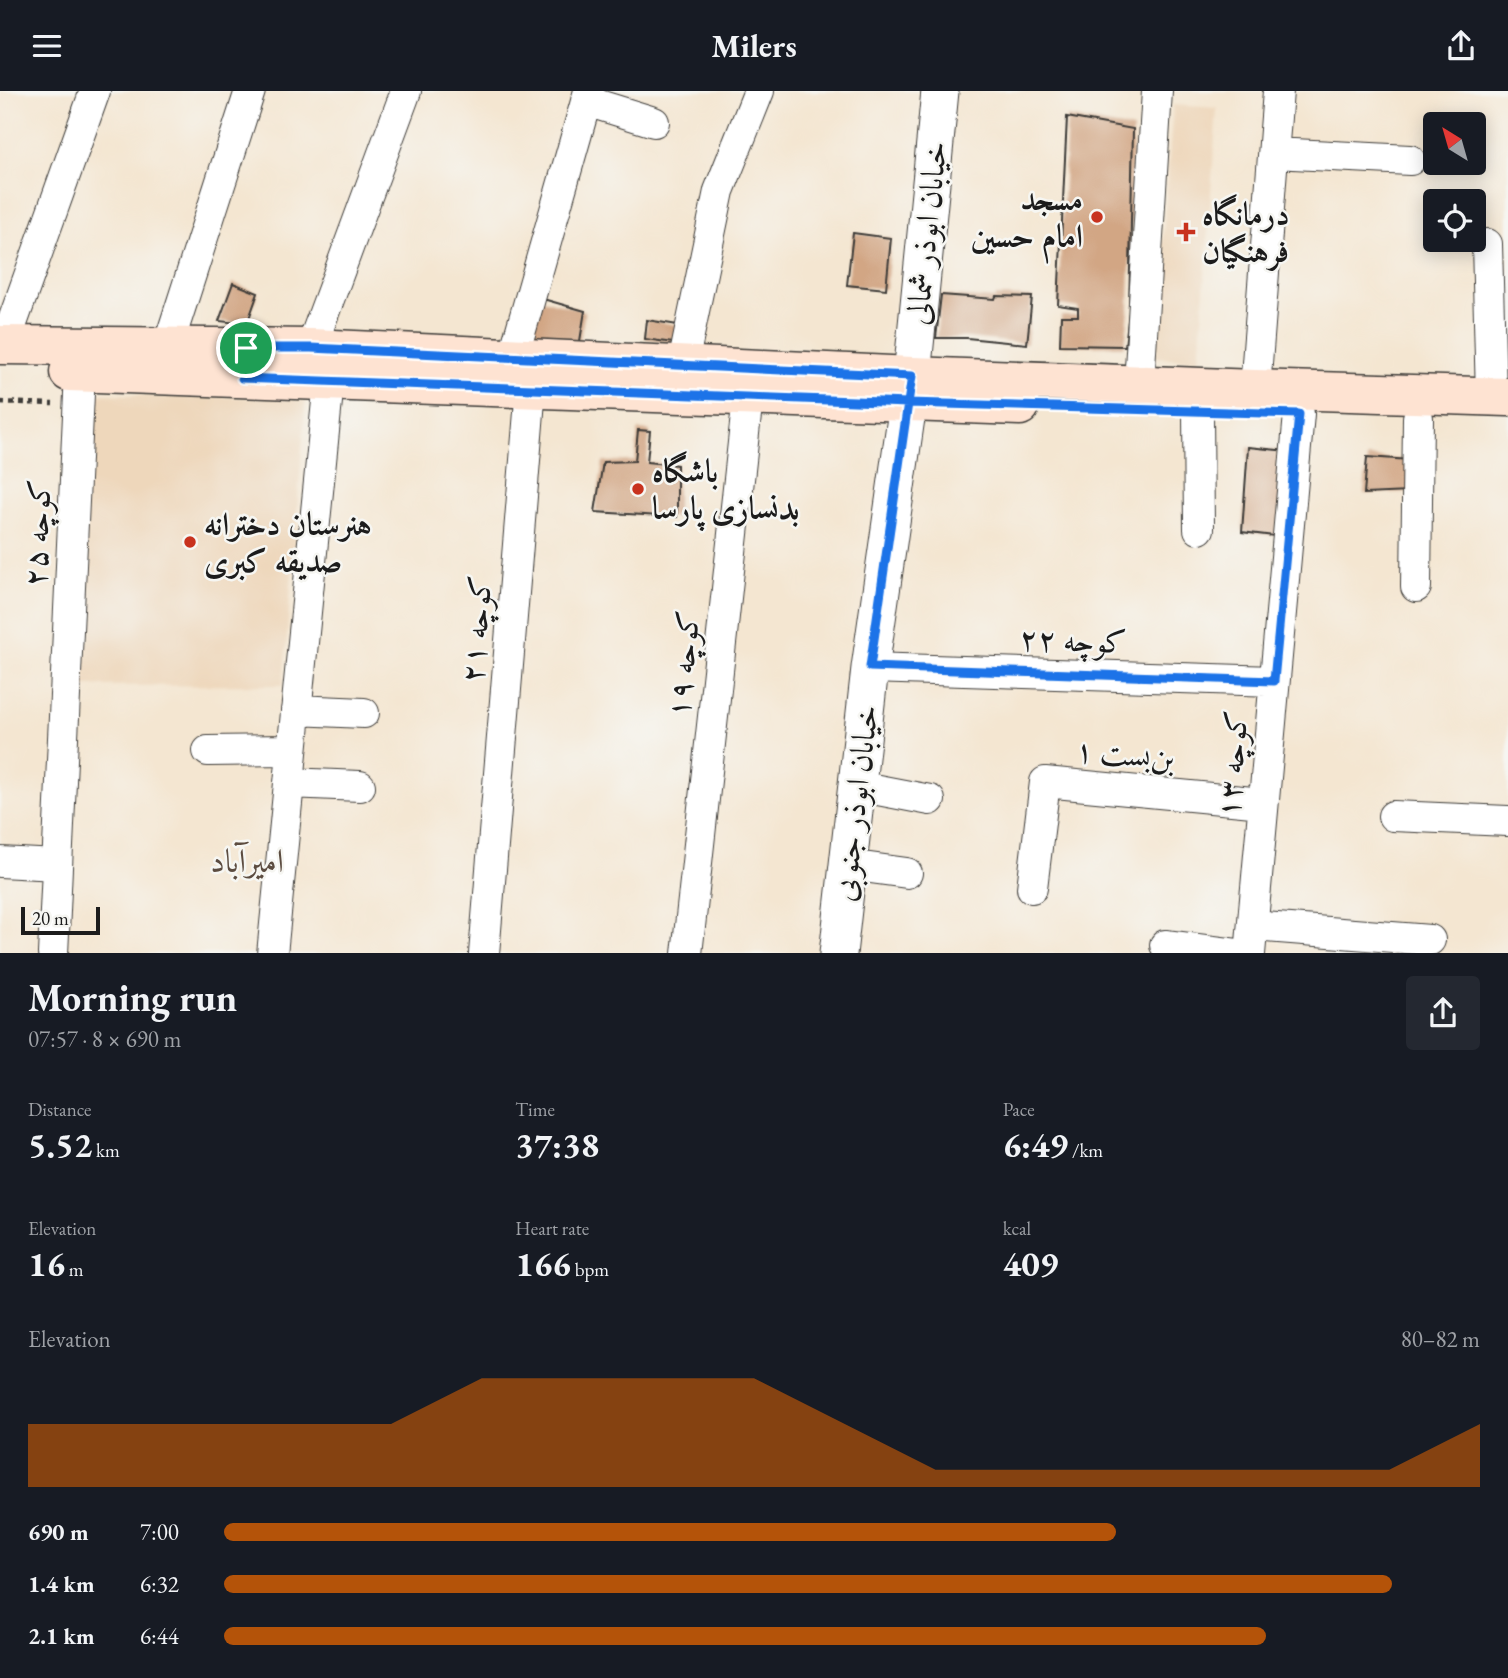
<!DOCTYPE html>
<meta charset="utf-8">
<style>
body{margin:0;font-family:"EB Garamond",Amiri,serif;background:#242831;color:#f1f3f6;height:100vh;display:flex;flex-direction:column;font-size:26px;white-space:nowrap}
*{box-sizing:border-box;margin:0}
p{font-size:23px;color:#9ea1a6}
.icon{flex:none;width:38px;height:38px;fill:none;stroke:currentColor;stroke-width:2;stroke-linecap:round;stroke-linejoin:round}
.map{position:relative;height:862px;overflow:hidden}
.drawer{display:flex;flex-direction:column;background:#171b24;flex:1}
.drawer>*{flex:none}
.needle{width:46px;rotate:323deg}
.tools{position:absolute;left:1423px;top:21px;display:grid;gap:14px}
.tools a{display:grid;place-items:center;width:63px;height:63px;border-radius:7px;background:#171b24;box-shadow:0 4px 18px #0003;font-size:35px}
.scale{position:absolute;left:21px;bottom:18px;width:79px;box-sizing:border-box;padding-left:7px;border:4px solid #1c1c1c;border-top:0;font-size:19px;line-height:24px;white-space:nowrap;color:#1c1c1c;-webkit-text-stroke:5px #f6f6f2;paint-order:stroke}
.pin{position:absolute;display:grid;place-items:center;width:60px;height:60px;color:#fff;margin:-30px;border:4px solid #fff;border-radius:50%;box-shadow:0 2px 7px #0007}
.round{display:grid;place-items:center;flex:none;width:74px;height:74px;border-radius:7px;background:#242831}
.overview{display:flex;align-items:center;justify-content:space-between;height:119px;padding:0 28px}
h1{font-size:38px;font-weight:700;line-height:52px}
.figures{display:grid;grid-template-columns:repeat(3,1fr);gap:10px;height:119px;padding:7px 28px}
.figures div{display:grid;align-content:center}
.figures b{font-size:35px;font-weight:700}
.figures small{font-size:19px;font-weight:400}
.figures p{font-size:19px}
.chart{height:196px;padding:14px 28px}
.chart p{display:flex;justify-content:space-between}
.chart svg{width:100%;height:126px;margin-top:7px;fill:#b45309;opacity:.7}
ul{padding:0 28px;list-style:none;font-size:23px}
li{display:grid;grid-template-columns:112px 84px 1fr;align-items:center;height:52px}
li i{height:18px;border-radius:9px;background:#b45309}
header{display:flex;justify-content:space-between;align-items:center;height:91px;padding:0 28px;background:#171b24;font-size:32px;font-weight:700}
.map>svg:first-child{display:block}
.built{fill:#eed7bb}
.building{fill:#d2a684}
.lines{fill:none;stroke-linecap:round;stroke-linejoin:round}
.minor-casing{stroke:#3c3a37;stroke-width:32}
.tertiary-casing{stroke:#3c3a37;stroke-width:39}
.secondary-casing{stroke:#3c3a37;stroke-width:41}
.path{stroke:#3c3a37;stroke-width:4.5;stroke-dasharray:5 5;stroke-linecap:butt}
.minor{stroke:#fff;stroke-width:30}
.tertiary{stroke:#fff;stroke-width:37}
.secondary{stroke:#fee3d2;stroke-width:38}
.route-casing{stroke:#fff;stroke-width:14}
.route{stroke:#1a73e8;stroke-width:9}
.poi-dot{fill:#c8321e;stroke:#f6f6f2;stroke-width:2.5}
.labels{text-anchor:middle;dominant-baseline:central;stroke-width:5;stroke-linejoin:round;paint-order:stroke}
.poi-label{font-size:32px;font-weight:bold;fill:#1c1c1c;stroke:#f6f6f2;text-anchor:start}
.street-label{font-size:32px;fill:#1c1c1c;stroke:#f6f6f2}
.neighbourhood-label{font-size:33px;fill:#5c4c40;stroke:#f6f6f2}
</style>
<header><svg class="icon" aria-label="menu" viewBox="0 0 24 24"><path d="M4 6h16M4 12h16M4 18h16"/></svg>Milers<svg class="icon" aria-label="share" viewBox="0 0 24 24"><path d="M12 15V3M7 8l5-5 5 5M5 13v7h14v-7"/></svg></header>
<div class="map">
<svg width="1508" height="863" viewBox="0 0 1508 863">
<rect width="100%" height="100%" fill="#f6f6f2"/>
<filter id="ink" filterUnits="userSpaceOnUse"><feTurbulence type="fractalNoise" baseFrequency=".0143" numOctaves="2"/><feDisplacementMap in="SourceGraphic" scale="14" xChannelSelector="R" yChannelSelector="G"/><feConvolveMatrix kernelMatrix="1 2 1 2 8 2 1 2 1" color-interpolation-filters="sRGB"/></filter>
<filter id="wash" filterUnits="userSpaceOnUse"><feTurbulence type="fractalNoise" baseFrequency=".00686" numOctaves="4" result="noise"/><feDisplacementMap in="SourceGraphic" scale="28" xChannelSelector="R" yChannelSelector="G"/><feGaussianBlur stdDeviation="1.57" result="paint"/><feColorMatrix in="noise" values="0 0 0 0 0 0 0 0 0 0 0 0 0 0 0 0 0 1.4 0 .05"/><feComposite in="paint" operator="in"/></filter>
<g filter="url(#wash)">
<rect width="100%" height="100%" fill="#f4e6d1"/>
<path class="built" d="M1173 14 1217 17 1199 269 1154 266Z
M90 303 306 308 283 594 79 595Z"/>
<g id="blocks">
<path class="building" d="M1067 26 1133 38 1129 221 1125 255 1060 254 1061 225H1078V217L1058 214Z
M853 142 891 147 886 198 847 194Z
M233 192 258 202 247 233 219 230Z
M941 204 995 208 996 205 1032 206 1027 253 967 247H936Z
M536 206 585 220 579 256 523 253Z
M647 229 678 234 673 252 645 248Z
M638 339 650 340 647 371 677 374V426L595 421 603 371 635 370Z
M1248 356 1288 360 1283 446 1242 441Z
M1367 366 1410 369 1409 401 1364 403Z"/>
</g>
</g>
<g filter="url(#ink)">
<use href="#blocks" fill-opacity="0" stroke="#3c3a37" stroke-width="2"/>
<g class="lines">
<defs>
<path id="minor" d="M586 10 654 31
M1274 62 1410 69
M1487 153 1491 306
M4 255 95 0
M168 255 250 0
M311 257 406 0
M513 267 589 0
M683 273 719 100 759 0
M1139 293 1157 0
M1255 298 1278 0
M1198 320 1199 438
M1416 496 1418 327
M870 577 1274 590
M296 619 364 622
M208 660 292 659
M289 692 360 695
M857 695 930 709
M1393 725 1508 730
M0 771 57 774
M848 774 907 782
M1032 797 1045 691 1263 712
M1253 835 1430 849
M1165 854 1237 863
M53 863 80 281
M272 863 329 290
M484 863 531 297
M687 863 748 306
M1250 863 1299 323"/>
<path id="tertiary" d="M838 863 870 577 912 285 940 0"/>
<path id="secondary" d="M0 254 311 257 912 285 1255 298 1508 306
M69 281 1020 315"/>
</defs>
<use href="#minor" class="minor-casing"/>
<use href="#tertiary" class="tertiary-casing"/>
<use href="#secondary" class="secondary-casing"/>
<path class="path" d="M0 311 53 313"/>
<use href="#minor" class="minor"/>
<use href="#tertiary" class="tertiary"/>
<use href="#secondary" class="secondary"/>
</g>
</g>
<g class="lines" filter="url(#ink)">
<defs>
<path id="route" d="M246 257 242 287 908 312 1299 323 1274 590 870 576 908 312 912 285 311 257H246"/>
</defs>
<use href="#route" class="route-casing"/>
<use href="#route" class="route"/>
</g>
<g class="poi-dot">
<circle cx="1097" cy="126" r="7"/>
<path d="M1182.5 130.5h7v7h7v7h-7v7h-7v-7h-7v-7h7z"/>
<circle cx="638" cy="398" r="7"/>
<circle cx="190" cy="451" r="7"/>
</g>
<g class="labels">
<g class="poi-label">
<text x="1083" y="108" text-anchor="end">مسجد<tspan x="1083" dy="37">امام حسین</tspan></text>
<text x="1202" y="123">درمانگاه<tspan x="1202" dy="37">فرهنگیان</tspan></text>
<text x="652" y="380">باشگاه<tspan x="652" dy="37">بدنسازی پارسا</tspan></text>
<text x="204" y="433">هنرستان دخترانه<tspan x="204" dy="37">صدیقه کبری</tspan></text>
</g>
<g class="street-label">
<text transform="translate(926 142) rotate(-84)">خیابان ابوذر شمالی</text>
<text transform="translate(37 442) rotate(-87)">کوچه ۲۵</text>
<text transform="translate(476 538) rotate(-85)">کوچه ۲۱</text>
<text transform="translate(1073 549) rotate(2)">کوچه ۲۲</text>
<text transform="translate(683 573) rotate(-84)">کوچه ۱۹</text>
<text transform="translate(1125 663) rotate(5)">بن‌بست ۱</text>
<text transform="translate(1232 673) rotate(-85)">کوچه ۱۳</text>
<text transform="translate(855 712) rotate(-83)">خیابان ابوذر جنوبی</text>
</g>
<g class="neighbourhood-label">
<text x="247" y="769">امیرآباد</text>
</g>
</g>
</svg>
<div class="tools">
<a><svg class="needle" viewBox="-14 -14 28 28"><path d="M0-13l5 13h-10z" fill="#e53935"/><path d="M0 13l5-13h-10z" fill="#9ea1a6"/></svg></a>
<a><svg class="icon" aria-label="locate" viewBox="0 0 24 24"><circle cx="12" cy="12" r="6"/><path d="M12 2v4M12 18v4M2 12h4M18 12h4"/></svg></a>
</div>
<div class="scale">20 m</div>
<div class="pin" style="left:246px;top:257px;background:#1e9e55"><svg class="icon" aria-label="arrive" viewBox="0 0 24 24"><path d="M6 21V4h12l-3 4 3 4H6"/></svg></div>
</div>
<section class="drawer">
<div class="overview"><div><h1>Morning run</h1><p>07:57 · 8 × 690 m</p></div><a class="round"><svg class="icon" aria-label="share" viewBox="0 0 24 24"><path d="M12 15V3M7 8l5-5 5 5M5 13v7h14v-7"/></svg></a></div>
<div class="figures">
<div><p>Distance</p><b>5.52<small> km</small></b></div>
<div><p>Time</p><b>37:38</b></div>
<div><p>Pace</p><b>6:49<small> /km</small></b></div>
</div>
<div class="figures">
<div><p>Elevation</p><b>16<small> m</small></b></div>
<div><p>Heart rate</p><b>166<small> bpm</small></b></div>
<div><p>kcal</p><b>409</b></div>
</div>
<div class="chart"><p><span>Elevation</span>80–82 m</p>
<svg viewBox="0 0 160 44" preserveAspectRatio="none"><path d="M0 44V22L10 22L20 22L30 22L40 22L50 6L60 6L70 6L80 6L90 22L100 38L110 38L120 38L130 38L140 38L150 38L160 22V44z"/></svg>
</div>
<ul>
<li><b>690 m</b>7:00<i style="width:71%"></i></li>
<li><b>1.4 km</b>6:32<i style="width:93%"></i></li>
<li><b>2.1 km</b>6:44<i style="width:83%"></i></li>
</ul>
</section>
